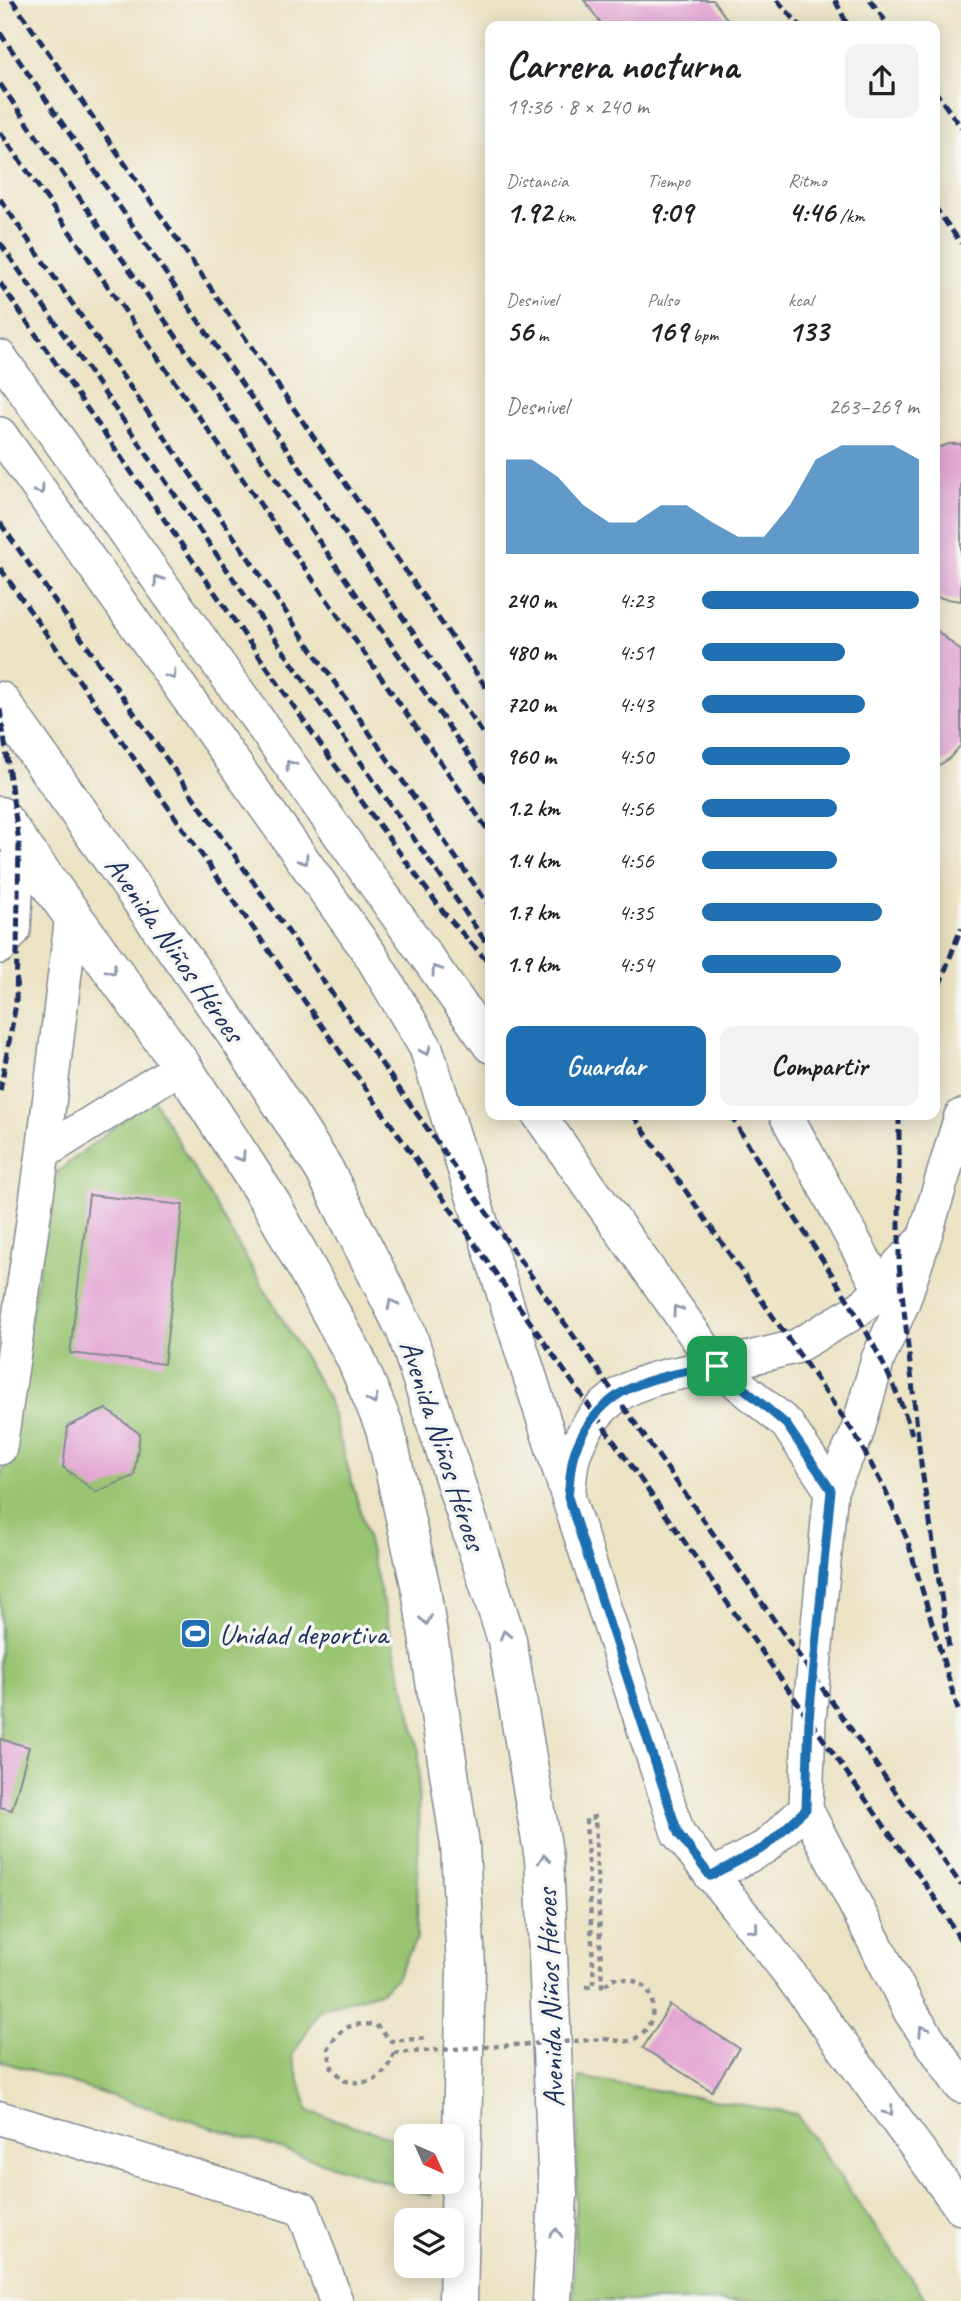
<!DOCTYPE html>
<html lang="es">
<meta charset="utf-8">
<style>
body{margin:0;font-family:Caveat,sans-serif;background:#f2f2f2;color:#202124;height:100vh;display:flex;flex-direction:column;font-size:26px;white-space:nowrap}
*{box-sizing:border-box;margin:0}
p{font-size:23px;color:#757577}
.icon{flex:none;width:38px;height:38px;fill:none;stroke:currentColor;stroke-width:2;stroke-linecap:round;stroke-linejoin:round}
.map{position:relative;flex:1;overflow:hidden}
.details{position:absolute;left:485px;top:21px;width:455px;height:1099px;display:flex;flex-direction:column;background:#fff;border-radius:14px;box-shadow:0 4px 18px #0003}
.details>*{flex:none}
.needle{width:46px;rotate:135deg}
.controls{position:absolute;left:394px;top:2124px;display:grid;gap:14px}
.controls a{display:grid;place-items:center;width:70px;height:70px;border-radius:14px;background:#fff;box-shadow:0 4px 18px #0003;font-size:35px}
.pin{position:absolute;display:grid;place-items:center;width:60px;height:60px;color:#fff;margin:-30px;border-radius:14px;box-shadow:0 4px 10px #0006}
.round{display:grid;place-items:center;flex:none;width:74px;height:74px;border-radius:14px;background:#f2f2f2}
.head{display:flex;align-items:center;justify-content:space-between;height:119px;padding:0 21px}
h1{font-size:38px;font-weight:600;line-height:52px}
.metrics{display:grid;grid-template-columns:repeat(3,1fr);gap:10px;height:119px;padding:7px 21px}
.metrics div{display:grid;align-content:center}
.metrics b{font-size:30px;font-weight:600}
.metrics small{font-size:19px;font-weight:400}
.metrics p{font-size:19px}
.chart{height:196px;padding:14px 21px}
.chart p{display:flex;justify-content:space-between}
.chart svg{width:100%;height:126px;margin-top:7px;fill:#1f6fb2;opacity:.7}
.action{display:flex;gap:14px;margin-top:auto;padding:14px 21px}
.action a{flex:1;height:80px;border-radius:14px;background:#1f6fb2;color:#fff;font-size:28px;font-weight:600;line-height:80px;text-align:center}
.action a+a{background:#f2f2f2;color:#202124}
ul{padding:0 21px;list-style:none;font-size:23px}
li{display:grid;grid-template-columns:112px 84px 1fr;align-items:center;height:52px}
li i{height:18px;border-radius:9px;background:#1f6fb2}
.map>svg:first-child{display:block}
.green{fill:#99c471;stroke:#5a7a68;stroke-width:2}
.building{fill:#e4a7d5}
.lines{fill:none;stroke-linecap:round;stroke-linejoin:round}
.minor-casing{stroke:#848991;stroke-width:36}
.major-casing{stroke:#848991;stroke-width:41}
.path{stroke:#848991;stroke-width:4.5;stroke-dasharray:5 5;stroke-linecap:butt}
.minor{stroke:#fff;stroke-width:33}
.major{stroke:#fff;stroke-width:38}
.rail{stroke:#1b2f5e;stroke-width:5;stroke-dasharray:10 5;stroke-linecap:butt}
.path-bridge{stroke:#848991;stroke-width:4.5;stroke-dasharray:5 5;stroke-linecap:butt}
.oneway{stroke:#8d97ae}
.route-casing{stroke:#fff;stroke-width:14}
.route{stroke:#1f6fb2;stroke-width:9}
.labels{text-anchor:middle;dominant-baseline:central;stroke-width:7;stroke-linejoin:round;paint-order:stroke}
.street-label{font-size:30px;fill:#1b2f5e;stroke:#f6f6f2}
.poi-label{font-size:30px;fill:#1b2f5e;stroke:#f6f6f2;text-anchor:start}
</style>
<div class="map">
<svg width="961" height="2301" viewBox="0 0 961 2301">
<rect width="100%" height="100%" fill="#f6f6f2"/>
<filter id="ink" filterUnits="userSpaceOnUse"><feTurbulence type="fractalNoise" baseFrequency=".0143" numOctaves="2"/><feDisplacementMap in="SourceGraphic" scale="14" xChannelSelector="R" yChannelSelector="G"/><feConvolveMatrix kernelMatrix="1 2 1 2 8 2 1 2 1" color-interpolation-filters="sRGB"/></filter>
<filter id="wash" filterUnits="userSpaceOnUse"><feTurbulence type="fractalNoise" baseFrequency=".00686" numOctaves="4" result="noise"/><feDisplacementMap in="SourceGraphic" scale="28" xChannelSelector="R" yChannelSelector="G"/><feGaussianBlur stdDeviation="1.57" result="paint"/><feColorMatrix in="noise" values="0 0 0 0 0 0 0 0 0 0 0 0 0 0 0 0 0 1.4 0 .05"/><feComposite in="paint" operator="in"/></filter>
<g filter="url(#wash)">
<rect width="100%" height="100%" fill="#ece3c4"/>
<path class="green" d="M152 1097 328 1398 363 1521 419 1748 417 1938 396 1978 380 1992 320 2009 292 2056 308 2111 406 2142V2182H429L430 2196 0 2061V1483L56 1173Z
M579 2077 796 2114 927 2301H573Z"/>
<g id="blocks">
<path class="building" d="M584 0H713L732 26H603Z
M949 444H961V601L934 597V449Z
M934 628 961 651V745L949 759 934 768Z
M89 1195 183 1205 164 1364 70 1353Z
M106 1409 140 1434 134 1476 96 1492 63 1467 68 1426Z
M0 1739 29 1747 12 1810 0 1807Z
M670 2005 739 2048 712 2091 643 2048Z"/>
</g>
</g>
<g filter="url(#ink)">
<use href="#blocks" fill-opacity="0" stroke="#848991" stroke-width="2"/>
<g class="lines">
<defs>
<path id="minor" d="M0 357 490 1046
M0 434 370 954 426 1048 568 1497
M0 947 14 930 19 842
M539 1115 717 1366 795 1347 855 1312 881 1291 899 1264 924 1239 961 1116
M786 1115 881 1291
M43 1153 182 1066
M924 1239 903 1302 878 1359 856 1436 831 1490 809 1719 806 1809 911 2013 961 2086
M0 1448 43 1153 72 915
M831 1490 787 1424 717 1366C655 1377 602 1383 576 1449 570 1462 570 1482 568 1497L678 1833 789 1973 961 2208
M711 1876 765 1847 806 1809
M0 2118 303 2209 336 2301"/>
<path id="major" d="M0 701 241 1041 324 1169 406 1331 507 1640 544 1858 558 2194 552 2301
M0 816 182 1066 272 1205 355 1357 385 1428 421 1589 460 1845 466 1968 458 2301"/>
</defs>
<use href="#minor" class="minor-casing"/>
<use href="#major" class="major-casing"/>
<path class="path" d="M586 1987 594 1986 586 1819 595 1817 602 1988 613 1978C624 1979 636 1979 645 1987 661 2004 651 2037 628 2041 621 2042 612 2040 605 2039
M394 2053C383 2080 374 2085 345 2081L332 2068 328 2049C340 2027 351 2022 376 2025L391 2041 428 2038"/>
<use href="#minor" class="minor"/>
<use href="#major" class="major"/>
<path class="rail" d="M12 0 490 693
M777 0 800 26
M835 0 848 26
M870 0 889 26
M0 33 490 744
M0 84 490 786
M934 90 961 127
M0 132 490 833
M0 199 490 907
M934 206 961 243
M0 243 490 948
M0 283 329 757 444 913 490 964
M0 523 961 1885
M0 568 937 1901 961 1941
M0 709 19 842 16 1004 0 1091
M934 1000 961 928
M633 1115 856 1436 885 1490 907 1539 958 1710
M731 1115C790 1221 874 1317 912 1434
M899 1115V1264L921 1464 949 1647"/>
<path class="path-bridge" d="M394 2053 605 2039"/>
</g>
<defs><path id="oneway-chevron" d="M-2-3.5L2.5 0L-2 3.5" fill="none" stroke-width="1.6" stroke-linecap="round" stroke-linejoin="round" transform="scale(1.75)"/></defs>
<g class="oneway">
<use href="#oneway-chevron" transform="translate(40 490) rotate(54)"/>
<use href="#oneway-chevron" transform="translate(158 580) rotate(-125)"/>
<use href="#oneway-chevron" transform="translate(172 675) rotate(54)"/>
<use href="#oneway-chevron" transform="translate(290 765) rotate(-125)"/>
<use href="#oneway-chevron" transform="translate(304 860) rotate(55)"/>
<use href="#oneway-chevron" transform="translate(112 970) rotate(54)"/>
<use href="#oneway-chevron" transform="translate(436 970) rotate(-125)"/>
<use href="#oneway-chevron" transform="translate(426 1051) rotate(67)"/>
<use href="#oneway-chevron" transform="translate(241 1157) rotate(57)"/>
<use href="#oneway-chevron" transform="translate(392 1304) rotate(-117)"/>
<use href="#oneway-chevron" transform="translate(677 1310) rotate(-125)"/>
<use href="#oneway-chevron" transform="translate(373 1400) rotate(67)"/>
<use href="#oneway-chevron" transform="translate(426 1620) rotate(80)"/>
<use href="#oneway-chevron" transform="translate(505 1635) rotate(-106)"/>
<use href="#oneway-chevron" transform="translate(544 1859) rotate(-96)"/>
<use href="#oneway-chevron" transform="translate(754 1929) rotate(51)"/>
<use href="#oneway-chevron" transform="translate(923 2030) rotate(-124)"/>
<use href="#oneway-chevron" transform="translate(889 2111) rotate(53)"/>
<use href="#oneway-chevron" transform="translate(556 2233) rotate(-87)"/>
</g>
</g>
<g class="lines" filter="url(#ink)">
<defs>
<path id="route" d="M717 1366 786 1424 831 1490 809 1719 806 1809 765 1847 710 1876 678 1833 568 1497C570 1482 570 1462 576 1448 602 1383 655 1377 717 1366Z"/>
</defs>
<use href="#route" class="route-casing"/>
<use href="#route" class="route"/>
</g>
<defs>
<symbol id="stadium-square" viewBox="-11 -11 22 22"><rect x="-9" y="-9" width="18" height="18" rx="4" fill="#1f6fb2" stroke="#f6f6f2"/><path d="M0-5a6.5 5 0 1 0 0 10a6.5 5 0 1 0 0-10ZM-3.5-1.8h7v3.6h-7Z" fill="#fff"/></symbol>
</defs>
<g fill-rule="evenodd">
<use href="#stadium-square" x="178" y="1616" width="35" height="35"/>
</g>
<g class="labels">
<g class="street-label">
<text transform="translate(175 949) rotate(55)">Avenida Niños Héroes</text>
<text transform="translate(443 1445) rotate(72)">Avenida Niños Héroes</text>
<text transform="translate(550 1998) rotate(-92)">Avenida Niños Héroes</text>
</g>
<g class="poi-label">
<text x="219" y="1634">Unidad deportiva</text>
</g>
</g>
</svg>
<div class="controls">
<a><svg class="needle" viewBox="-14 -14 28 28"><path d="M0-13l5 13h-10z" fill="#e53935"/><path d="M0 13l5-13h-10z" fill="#757577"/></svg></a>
<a><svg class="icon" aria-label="layers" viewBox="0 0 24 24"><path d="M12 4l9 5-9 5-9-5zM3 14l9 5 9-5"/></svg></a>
</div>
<div class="pin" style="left:717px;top:1366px;background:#1e9e55"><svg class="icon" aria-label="arrive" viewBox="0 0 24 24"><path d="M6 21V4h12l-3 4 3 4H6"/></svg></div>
<section class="details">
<div class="head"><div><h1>Carrera nocturna</h1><p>19:36 · 8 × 240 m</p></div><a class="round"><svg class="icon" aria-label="share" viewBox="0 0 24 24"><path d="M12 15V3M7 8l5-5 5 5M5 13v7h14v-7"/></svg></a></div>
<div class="metrics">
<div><p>Distancia</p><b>1.92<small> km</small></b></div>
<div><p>Tiempo</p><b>9:09</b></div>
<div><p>Ritmo</p><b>4:46<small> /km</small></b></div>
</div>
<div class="metrics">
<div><p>Desnivel</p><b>56<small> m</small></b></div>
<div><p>Pulso</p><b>169<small> bpm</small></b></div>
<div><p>kcal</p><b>133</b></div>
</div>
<div class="chart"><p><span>Desnivel</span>263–269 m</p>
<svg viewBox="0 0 160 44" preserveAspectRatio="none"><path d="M0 44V11L10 11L20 17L30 27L40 33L50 33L60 27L70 27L80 33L90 38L100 38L110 27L120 11L130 6L140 6L150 6L160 11V44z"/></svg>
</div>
<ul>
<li><b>240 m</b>4:23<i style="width:100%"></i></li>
<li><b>480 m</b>4:51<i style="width:66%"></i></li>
<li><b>720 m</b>4:43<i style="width:75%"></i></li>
<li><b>960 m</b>4:50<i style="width:68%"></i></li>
<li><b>1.2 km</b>4:56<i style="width:62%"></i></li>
<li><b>1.4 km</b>4:56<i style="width:62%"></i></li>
<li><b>1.7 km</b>4:35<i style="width:83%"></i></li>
<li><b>1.9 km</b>4:54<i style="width:64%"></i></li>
</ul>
<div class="action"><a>Guardar</a><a>Compartir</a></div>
</section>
</div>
